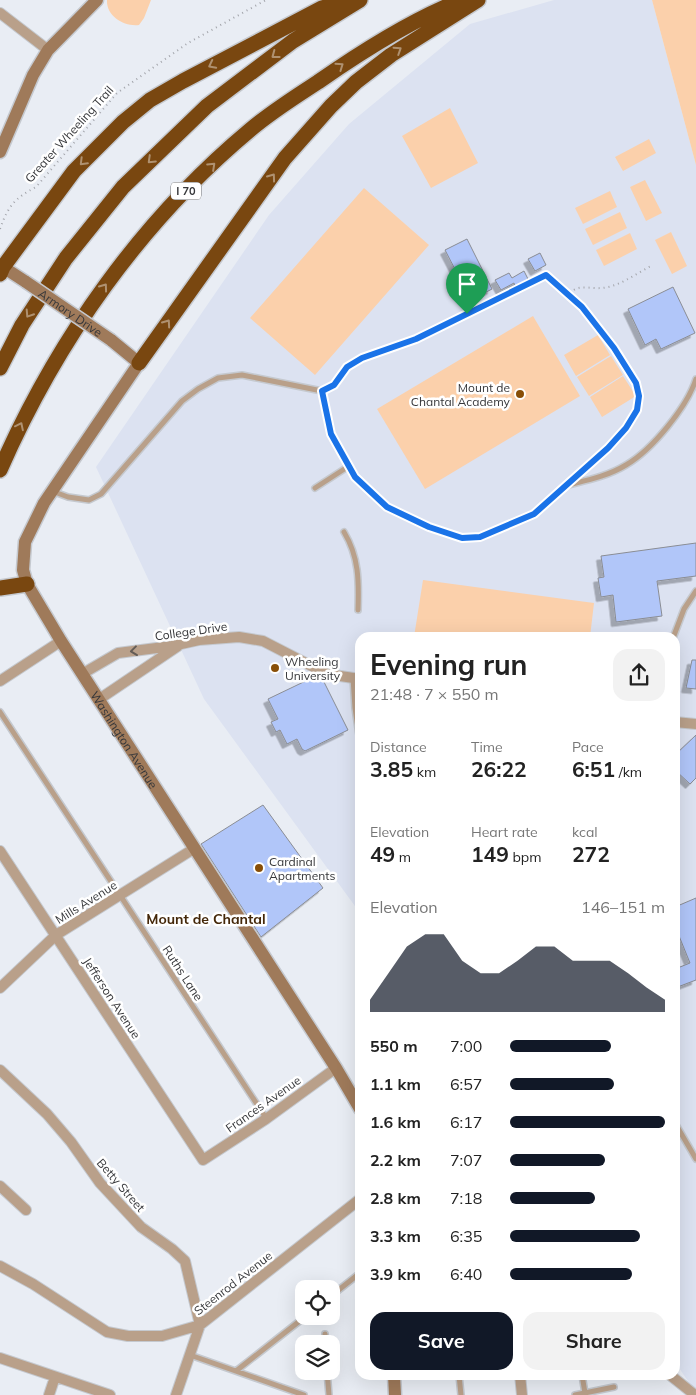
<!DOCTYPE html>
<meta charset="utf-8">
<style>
body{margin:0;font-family:Mulish,sans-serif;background:#f2f2f2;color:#222;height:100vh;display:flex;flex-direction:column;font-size:19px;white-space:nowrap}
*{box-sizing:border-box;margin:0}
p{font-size:16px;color:#767676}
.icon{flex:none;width:28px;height:28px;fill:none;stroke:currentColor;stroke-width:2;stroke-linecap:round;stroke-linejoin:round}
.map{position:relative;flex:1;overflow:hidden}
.drawer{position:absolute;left:355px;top:632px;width:325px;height:748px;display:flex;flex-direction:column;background:#fff;border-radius:15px;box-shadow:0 5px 20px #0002}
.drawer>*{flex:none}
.buttons{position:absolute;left:295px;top:1280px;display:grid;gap:10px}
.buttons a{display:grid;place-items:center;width:45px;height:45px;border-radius:10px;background:#fff;box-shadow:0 5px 20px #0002;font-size:25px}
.pin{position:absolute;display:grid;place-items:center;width:42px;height:42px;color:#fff;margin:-51px -21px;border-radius:50% 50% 50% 0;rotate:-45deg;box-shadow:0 0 5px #0007}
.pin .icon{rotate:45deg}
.round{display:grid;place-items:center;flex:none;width:52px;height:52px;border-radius:15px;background:#f2f2f2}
.overview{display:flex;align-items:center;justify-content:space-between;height:85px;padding:0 15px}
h1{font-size:28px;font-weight:700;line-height:38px}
.figures{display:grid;grid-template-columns:repeat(3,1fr);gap:8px;height:85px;padding:5px 15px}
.figures div{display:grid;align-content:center}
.figures b{font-size:21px;font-weight:700}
.figures small{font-size:14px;font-weight:400}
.figures p{font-size:14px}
.chart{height:140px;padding:10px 15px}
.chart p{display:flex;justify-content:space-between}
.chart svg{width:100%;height:90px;margin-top:5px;fill:#111827;opacity:.7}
.primary-button{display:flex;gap:10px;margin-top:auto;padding:10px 15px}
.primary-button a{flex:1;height:58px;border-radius:15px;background:#111827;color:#fff;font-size:20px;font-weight:700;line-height:58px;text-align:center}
.primary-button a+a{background:#f2f2f2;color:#222}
ul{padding:0 15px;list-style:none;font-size:16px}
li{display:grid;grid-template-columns:80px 60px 1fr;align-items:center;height:38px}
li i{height:12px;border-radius:6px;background:#111827}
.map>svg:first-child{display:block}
.built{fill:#dce2f1}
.green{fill:#fbd0ab}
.building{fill:#b1c6f9;stroke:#8a8d94;filter:url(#shadow)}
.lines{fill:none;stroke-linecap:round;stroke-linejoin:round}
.lane-casing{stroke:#c5c9cf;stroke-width:8}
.street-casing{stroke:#c5c9cf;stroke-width:12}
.secondary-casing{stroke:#c5c9cf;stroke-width:15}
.highway-casing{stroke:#c5c9cf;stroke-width:18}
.path{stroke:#a3a5ab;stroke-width:2;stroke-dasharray:1 4;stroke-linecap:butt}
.lane{stroke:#b9a08a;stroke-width:5}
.street{stroke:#b9a08a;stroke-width:10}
.secondary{stroke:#9f7a5a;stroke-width:12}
.highway{stroke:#794710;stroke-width:15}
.secondary-bridge-casing{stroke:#c5c9cf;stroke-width:15;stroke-linecap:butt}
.secondary-bridge{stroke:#9f7a5a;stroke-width:12}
.oneway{stroke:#af9170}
.oneway2{stroke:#645c56}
.route-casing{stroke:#fff;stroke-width:10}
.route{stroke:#1a73e8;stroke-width:6}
.poi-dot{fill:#884e07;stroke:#fff;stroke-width:2}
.labels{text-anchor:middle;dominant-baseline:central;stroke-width:5;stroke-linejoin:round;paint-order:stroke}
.shield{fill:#fff;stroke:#727375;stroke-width:1}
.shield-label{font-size:11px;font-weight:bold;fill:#36373a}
.street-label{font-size:12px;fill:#36373a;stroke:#fff}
.poi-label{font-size:12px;fill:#36373a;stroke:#fff;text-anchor:start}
.neighbourhood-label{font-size:14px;font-weight:bold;fill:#44280a;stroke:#fff}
</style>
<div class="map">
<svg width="696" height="1395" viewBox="0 0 696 1395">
<defs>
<filter id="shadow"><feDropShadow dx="-4.5" dy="4.5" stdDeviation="0" flood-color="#0004"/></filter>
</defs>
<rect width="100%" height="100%" fill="#e9edf4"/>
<path class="built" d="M554 0H652L696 165V1393L675 1362V638H360V913L204 699 96 467 269 215 349 124 470 24Z"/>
<path class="green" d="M107 0H151L144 18 139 25C124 27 106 16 107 0Z
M652 0H696V165Z
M450 108 478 163 431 188 402 136Z
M649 139 656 153 623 171 615 157Z
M645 180 662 213 646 221 630 187Z
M364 188 429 245 315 375 250 318Z
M610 191 617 207 583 224 575 208Z
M620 212 627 228 593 245 585 229Z
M671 232 687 266 672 274 655 240Z
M630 233 637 249 604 266 596 250Z
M533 316 580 396 425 489 377 409Z
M598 335 610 355 576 376 564 355Z
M611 356 623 375 589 396 577 377Z
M623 376 636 396 602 417 590 397Z
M423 580 594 603 590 637H414Z"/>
<path class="building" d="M467 239 492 289 471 300 445 250Z
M540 253 546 265 535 271 528 259Z
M524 271 528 279 515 286 514 283 501 290 495 280 509 273 512 278Z
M673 287 695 333 661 349 656 339 645 345 628 309Z
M696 543V576L657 581 662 616 616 622 613 595 601 597 598 578 604 577 601 556Z
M692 660H696V689L686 688Z
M316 676 323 680 348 730 305 751 302 749 297 739 287 744 280 730 276 732 271 722 278 719 268 699Z
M696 735V778L690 784 675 770V755Z
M263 805 323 888 261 937 201 844Z
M696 898V980L675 988V969L690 963 675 926V907Z"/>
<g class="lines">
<defs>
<path id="lane" d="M568 485C588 480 608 476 626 465 652 450 687 407 696 379
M315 488 349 466
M52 491 68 497 89 500 101 494 182 401 198 389 218 378 242 375 322 391 335 385 347 367 362 358 416 339 546 275 582 307 613 348 636 383 639 397 637 410 626 428 608 448 534 514 480 537 462 538 429 527 387 507 355 477 331 434 322 391
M344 532C359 557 359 581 358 610
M673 638 684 609 696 591
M353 678 355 708 360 742
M0 712 266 1118
M675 1123 696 1159
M331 1296 360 1273
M325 1334 326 1344
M190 1355 304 1395
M236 1371 306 1316
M327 1371 329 1395
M459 1375 461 1395
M582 1375 585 1393
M575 1395 614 1387"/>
<path id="street" d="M0 13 48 50
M82 674 118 653 172 646 199 640 239 637 263 641 327 674 360 679
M0 681 61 641
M98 700 178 646
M675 722 696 724
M0 851 203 1160 266 1119 336 1068
M0 988 56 935 195 848
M0 1070 47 1114 71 1142 100 1183 141 1227 172 1249 185 1261 200 1325
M0 1186 26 1210
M0 1266 33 1284 107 1332 128 1336H162L200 1325 360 1199
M0 1358 110 1395
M520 1375 522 1395
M670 1375 695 1395
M49 1395 55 1377
M176 1395 200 1325"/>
<g id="secondary">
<path d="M0 152 33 75 48 50 97 0"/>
<path d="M0 265 26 282"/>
<path id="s1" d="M111 340 139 363 44 503 25 542 23 570 27 584 61 641 336 1068 360 1109"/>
<path d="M394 1375 395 1395"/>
</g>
<path id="highway" d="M0 274 3 267 74 171 123 122 150 100 183 81 322 8 349 0
M139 363 285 158 331 106 356 82 391 55 478 0
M0 368 22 325 66 258 123 187 207 106 293 41 360 0
M0 470C57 340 141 221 250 130 271 112 295 97 318 82 361 52 413 19 462 0
M0 588 27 584"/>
</defs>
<use href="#lane" class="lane-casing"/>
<use href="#street" class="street-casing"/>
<use href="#secondary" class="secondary-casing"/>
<use href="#highway" class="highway-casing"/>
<path class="path" d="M0 229C8 206 15 198 36 187L117 93 188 43 266 0
M574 290C581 285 592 289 601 288 619 287 635 274 651 266"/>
<use href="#lane" class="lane"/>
<use href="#street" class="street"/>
<use href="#secondary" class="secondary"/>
<use href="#highway" class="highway"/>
<defs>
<g id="secondary-bridge">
<path id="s2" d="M26 282 111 340"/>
</g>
</defs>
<use href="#secondary-bridge" class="secondary-bridge-casing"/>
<use href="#secondary-bridge" class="secondary-bridge"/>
</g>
<defs><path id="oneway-chevron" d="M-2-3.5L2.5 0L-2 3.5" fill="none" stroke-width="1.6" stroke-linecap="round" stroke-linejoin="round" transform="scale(1.25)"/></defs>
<g class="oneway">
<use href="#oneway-chevron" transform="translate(398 50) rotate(-33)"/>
<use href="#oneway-chevron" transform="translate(275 55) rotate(143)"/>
<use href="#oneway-chevron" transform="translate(212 65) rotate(153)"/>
<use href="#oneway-chevron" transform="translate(340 66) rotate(-35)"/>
<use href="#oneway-chevron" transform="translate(151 160) rotate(136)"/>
<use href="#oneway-chevron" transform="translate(83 162) rotate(135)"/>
<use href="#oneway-chevron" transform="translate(212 166) rotate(-43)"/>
<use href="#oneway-chevron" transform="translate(272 177) rotate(-54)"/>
<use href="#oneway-chevron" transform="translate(104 287) rotate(-54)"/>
<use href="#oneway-chevron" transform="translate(29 314) rotate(123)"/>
<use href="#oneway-chevron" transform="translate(167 323) rotate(-55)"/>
<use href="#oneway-chevron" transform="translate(20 426) rotate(-64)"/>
</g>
<use class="oneway2" href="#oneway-chevron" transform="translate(134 651) rotate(173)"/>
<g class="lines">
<defs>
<path id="route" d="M546 275 582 307 614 348 636 383 639 396 637 410 626 428 608 448 534 514 480 537 462 538 429 527 387 507 355 477 331 434 322 391 334 385 347 367 362 358 416 339Z"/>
</defs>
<use href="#route" class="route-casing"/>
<use href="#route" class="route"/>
</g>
<g class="poi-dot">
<circle cx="520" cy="394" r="5"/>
<circle cx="275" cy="668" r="5"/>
<circle cx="259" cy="868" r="5"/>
</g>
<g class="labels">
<rect class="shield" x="171" y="182.5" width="30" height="17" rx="4"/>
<g class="shield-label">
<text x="186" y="191">I 70</text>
</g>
<g class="street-label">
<text transform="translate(69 134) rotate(-48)">Greater Wheeling Trail</text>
<text stroke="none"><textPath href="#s2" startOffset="54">Armory Drive</textPath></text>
<text transform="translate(191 631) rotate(-8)">College Drive</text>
<text stroke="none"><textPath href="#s1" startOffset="475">Washington Avenue</textPath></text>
<text transform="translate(86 902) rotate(-32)">Mills Avenue</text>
<text transform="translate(183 973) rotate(57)">Ruths Lane</text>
<text transform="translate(112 998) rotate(57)">Jefferson Avenue</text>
<text transform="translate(263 1104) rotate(-35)">Frances Avenue</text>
<text transform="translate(121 1185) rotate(49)">Betty Street</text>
<text transform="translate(233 1283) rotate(-38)">Steenrod Avenue</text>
</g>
<g class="poi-label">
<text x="510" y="387" text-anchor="end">Mount de<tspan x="510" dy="14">Chantal Academy</tspan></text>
<text x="285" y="661">Wheeling<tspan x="285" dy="14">University</tspan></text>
<text x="269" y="861">Cardinal<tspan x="269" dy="14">Apartments</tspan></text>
</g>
<g class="neighbourhood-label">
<text x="206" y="919">Mount de Chantal</text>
</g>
</g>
</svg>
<div class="buttons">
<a><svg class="icon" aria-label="locate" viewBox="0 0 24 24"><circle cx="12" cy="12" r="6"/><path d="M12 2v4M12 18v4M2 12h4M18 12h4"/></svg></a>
<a><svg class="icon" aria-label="layers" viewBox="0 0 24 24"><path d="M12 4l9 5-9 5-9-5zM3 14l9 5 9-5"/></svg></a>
</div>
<div class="pin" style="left:467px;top:314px;background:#1e9e55"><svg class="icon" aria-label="arrive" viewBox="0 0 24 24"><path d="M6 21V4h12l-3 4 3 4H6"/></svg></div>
<section class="drawer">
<div class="overview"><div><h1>Evening run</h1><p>21:48 · 7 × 550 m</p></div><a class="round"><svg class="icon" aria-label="share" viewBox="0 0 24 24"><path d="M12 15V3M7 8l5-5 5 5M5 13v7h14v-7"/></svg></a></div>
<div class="figures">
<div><p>Distance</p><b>3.85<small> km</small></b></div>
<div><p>Time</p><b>26:22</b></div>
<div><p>Pace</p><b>6:51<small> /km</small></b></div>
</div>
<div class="figures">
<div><p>Elevation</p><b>49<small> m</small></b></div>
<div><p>Heart rate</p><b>149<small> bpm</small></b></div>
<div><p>kcal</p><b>272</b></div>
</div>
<div class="chart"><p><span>Elevation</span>146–151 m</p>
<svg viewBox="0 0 160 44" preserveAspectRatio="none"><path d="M0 44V38L10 25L20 12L30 6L40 6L50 19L60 25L70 25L80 19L90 12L100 12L110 19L120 19L130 19L140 25L150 32L160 38V44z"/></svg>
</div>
<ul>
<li><b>550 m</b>7:00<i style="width:65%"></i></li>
<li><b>1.1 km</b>6:57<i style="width:67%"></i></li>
<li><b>1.6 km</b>6:17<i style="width:100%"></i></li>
<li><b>2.2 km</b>7:07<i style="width:61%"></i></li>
<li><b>2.8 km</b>7:18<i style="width:55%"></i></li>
<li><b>3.3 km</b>6:35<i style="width:84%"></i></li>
<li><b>3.9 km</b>6:40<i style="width:79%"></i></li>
</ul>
<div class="primary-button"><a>Save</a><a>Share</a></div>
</section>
</div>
